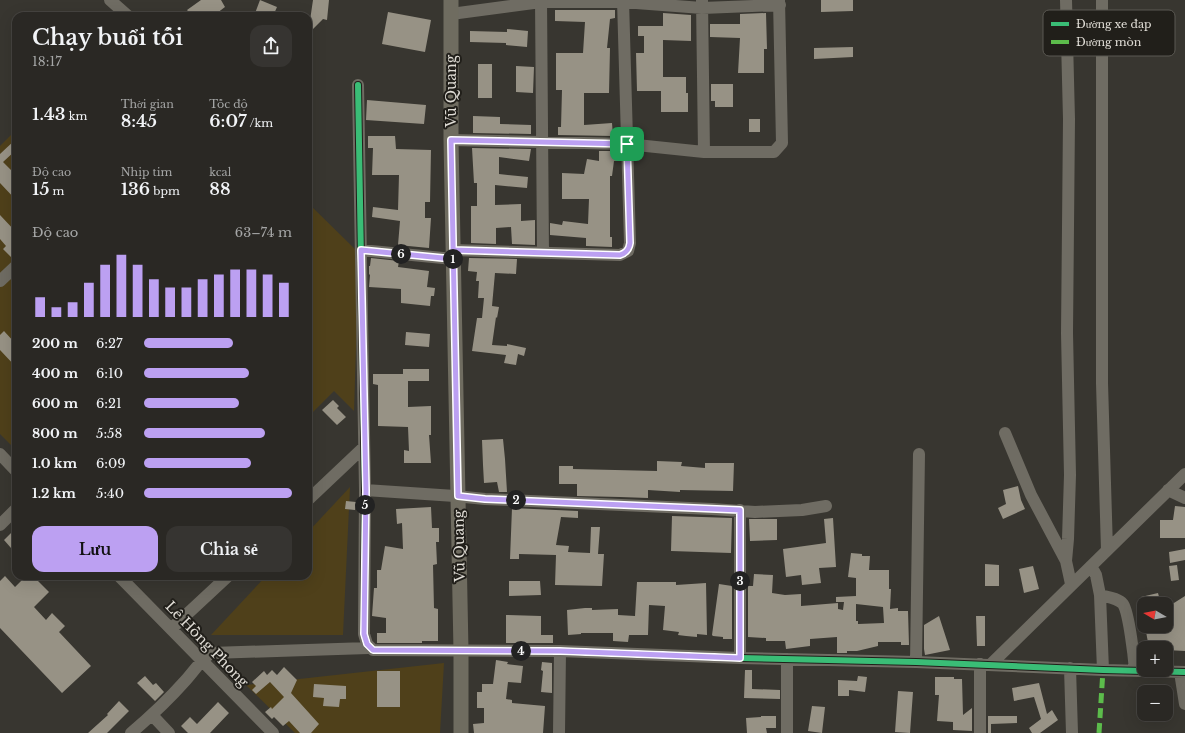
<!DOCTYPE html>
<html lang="vi">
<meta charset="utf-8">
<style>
body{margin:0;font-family:"Libre Baskerville",serif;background:#363431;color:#f1f3f6;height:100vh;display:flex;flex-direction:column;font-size:15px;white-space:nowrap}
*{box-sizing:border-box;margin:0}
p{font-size:13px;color:#a5a6a6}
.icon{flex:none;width:22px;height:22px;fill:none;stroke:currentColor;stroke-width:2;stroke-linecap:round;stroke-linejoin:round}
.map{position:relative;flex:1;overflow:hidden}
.side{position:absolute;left:12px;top:12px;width:300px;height:568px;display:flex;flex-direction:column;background:#2a2824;border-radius:12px;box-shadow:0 4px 16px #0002,0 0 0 1px #464441}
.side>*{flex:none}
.needle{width:26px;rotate:280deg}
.controls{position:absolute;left:1137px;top:597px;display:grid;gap:8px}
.controls a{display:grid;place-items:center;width:36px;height:36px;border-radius:8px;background:#2a2824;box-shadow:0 4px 16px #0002,0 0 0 1px #464441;font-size:20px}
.pin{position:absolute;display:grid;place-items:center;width:34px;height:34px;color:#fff;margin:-17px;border-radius:8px;box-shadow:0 2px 6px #0006}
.km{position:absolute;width:20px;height:20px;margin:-10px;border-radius:50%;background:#222;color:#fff;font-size:11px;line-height:20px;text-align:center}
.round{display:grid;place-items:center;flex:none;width:42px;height:42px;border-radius:12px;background:#363431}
.head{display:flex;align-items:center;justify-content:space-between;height:68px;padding:0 20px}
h1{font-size:22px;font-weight:600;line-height:30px}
.stats{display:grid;grid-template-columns:repeat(3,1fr);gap:6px;height:68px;padding:4px 20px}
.stats div{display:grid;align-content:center}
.stats b{font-size:17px;font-weight:600}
.stats small{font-size:11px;font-weight:400}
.stats p{font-size:11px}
.chart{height:112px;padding:8px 20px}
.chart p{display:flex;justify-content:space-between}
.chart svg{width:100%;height:72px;margin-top:4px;stroke:#bca0f2;stroke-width:6}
.cta{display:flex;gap:8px;margin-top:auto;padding:8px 20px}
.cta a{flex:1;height:46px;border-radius:12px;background:#bca0f2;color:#111;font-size:16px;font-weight:600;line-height:46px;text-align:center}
.cta a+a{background:#363431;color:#f1f3f6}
ul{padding:0 20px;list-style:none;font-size:13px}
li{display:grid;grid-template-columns:64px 48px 1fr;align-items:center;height:30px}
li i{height:10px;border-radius:5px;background:#bca0f2}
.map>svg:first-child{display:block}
.green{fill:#4f401a}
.building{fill:#979285;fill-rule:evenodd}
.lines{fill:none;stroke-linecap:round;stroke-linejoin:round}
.minor{stroke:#6f6c63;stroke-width:12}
.major{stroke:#6f6c60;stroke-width:15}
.quiet{stroke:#5cbc4b;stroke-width:5;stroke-dasharray:10 5;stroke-linecap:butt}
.cycleway-casing{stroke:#211f1a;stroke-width:8}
.cycleway{stroke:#3abd76;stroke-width:6}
.route-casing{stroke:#fff;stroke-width:8}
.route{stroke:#bca0f2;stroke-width:5}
.labels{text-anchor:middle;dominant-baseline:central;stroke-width:4;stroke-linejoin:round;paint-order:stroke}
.street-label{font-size:14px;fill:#e0ddd6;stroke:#211f1a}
.key{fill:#211f1a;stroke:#5a5852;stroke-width:1}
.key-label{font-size:11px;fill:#e0ddd6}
</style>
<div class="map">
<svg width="1185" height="733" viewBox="0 0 1185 733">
<rect width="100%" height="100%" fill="#383630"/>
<path class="green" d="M16 130V450L0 434V146Z
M308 203 359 253 354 411 334 391 308 417Z
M350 487 343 635H211L266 576H308V532Z
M444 663 440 733H295L246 685Z"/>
<path class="building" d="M201 0H221L225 7 213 16H192L187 10Z
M260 0 277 7 273 16H254Z
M313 0H329L327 20 323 19 308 34Z
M821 0H853V11L821 12Z
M555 10H615V18L610 19 607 48H610L609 93H584V125L612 123 613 136 558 135V127H561L562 90H556V53H583L585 22 555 21Z
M388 12 431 20 425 52 382 44Z
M663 13 691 15V41L663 40V77H686V93H688V112H661V91H637L636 53H644V36H638V26H663Z
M766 13 767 49H764V73H738L740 38 710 37V24H740V14Z
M507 29 528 31 527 47 506 45V43L470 42V31L507 32Z
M853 47V57L814 59V48Z
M478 64H492V98H478Z
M516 66 534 67 533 93 516 92Z
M711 84H733V107H715V101H711Z
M367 100 426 105 424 124 366 120Z
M473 116 500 117V124L531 125V134L473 133Z
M749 119H760V132H749Z
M368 136H395L396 149 431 150 430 202H425V218H431L429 248 398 245 400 221 372 217 373 207 398 210 399 175H372L373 148H368Z
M16 139V150L3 162 16 175V200L0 183V154Z
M472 148 531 149 529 161 499 157V174L528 177 527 188 495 185V205L521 204V221L535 220V245L512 244 511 227 496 228V244L471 243V206H477V183H474Z
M599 151H619V161H614L612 176H610V237H612V247L586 246V238L550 235V223L562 225 563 221 588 224 589 199H562V173L584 174 587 159 599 161Z
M0 215 16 232V259H13L3 249 6 246 0 239Z
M371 258 399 261 398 267 429 271 427 287 435 288 434 296H431L430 306 401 303V289L369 287 370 275 369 274V266H370Z
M469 258 517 259 516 274 495 273 492 306 499 307 497 318 496 317 492 345 507 346V344L526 348 524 356 518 354 516 365 504 363 506 355 472 351 477 318H482L484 298H478L479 281H476L477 272 468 271Z
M4 331 15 343 11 347 16 352V367L0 350V335Z
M406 332 430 334 429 347 405 345Z
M403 369H429V381H408V407L431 406V435H429L431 463H404V450L409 451 408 427 378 426V385L373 384V374H403Z
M333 400 339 406 337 408 346 417 337 425 322 410Z
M503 439 505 459 507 492H499L497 482 484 483 483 465 482 440Z
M657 461 682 462 681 466 705 468V463H734L733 491 680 490V492L648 490V498L620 497 577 496V484H559V466H573V469L657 471Z
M1018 486 1021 500 1025 509 1003 519 998 508 1006 504 1003 490Z
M346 501 356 502 355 510 345 509Z
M1175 506 1185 507V538H1160V520H1173Z
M431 507 432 528H439V542H436L437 564 433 565 434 608 438 609V641H422V643H377V633H386V618L372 616 374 588H377V570H381L385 546 403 549 402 523 397 524 396 509Z
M512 508 578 511V518L561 517 556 545 569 546 568 552 590 553 591 527H600L598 554H604L602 586 555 585 556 555 519 554V559H510Z
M672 516 732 518 731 553 671 551Z
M833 518 836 567 819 568 821 583 802 585 801 575 786 577 783 549 826 543 824 519Z
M749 519H777V540L750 541Z
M16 528V543L11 548 4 540Z
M1185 549V560L1170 563 1169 552Z
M851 553 862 554V556H870L869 570H889V589H891L890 609 898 608V611H908L909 645H901V642H878V646L857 651H847V653H837V637L810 639V646L786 649 785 641H766V638L748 637V586H753L754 574 773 575 772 593 785 595 801 594V606L838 603V609L843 610 844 602H836V597L856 596V578L848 577ZM856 604 883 607 884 623 858 624V621H856Z
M985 564 999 565V586H985Z
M1177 565 1179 580 1171 581 1169 566Z
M1033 566 1039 589 1024 593 1019 569Z
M5 576 15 587 26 576H33L49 592 34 607 46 620 52 613 65 626 59 632 91 666 62 693 0 628V581Z
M509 581H540L541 595 509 596Z
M637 582H676V585L706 583 707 635 697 634V637L686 636 678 635 679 632 663 630 665 606 649 605 648 635H629L628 642 613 641V633H581V634L568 635 567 610 585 608H592V610L618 609V615L635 616Z
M719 584 732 586V639H723V637L713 636 712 635Z
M1158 593 1161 604H1142L1141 597Z
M1185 596V651L1166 650V648H1149L1145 626H1172L1166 612V608Z
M506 615 541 616V635H553V643H506Z
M939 616 950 650 925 655 924 649V625Z
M976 616H985V646H977Z
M496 660 508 662 507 664 523 666 521 683 508 682 506 699 512 700V703L545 706 543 733H474L473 724 484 723V708H477V692H482V684H493Z
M542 662 552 663V693L541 692 543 671 541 670Z
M284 667 297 680 291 693 319 724 311 733H300L289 721 283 726 274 717 272 719 265 712 271 707 272 709 284 697 270 682 256 694 252 690 256 686 252 682 264 671 267 675 272 670 277 675Z
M745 670H752V689L780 690V699L744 698Z
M377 671H400V707H377Z
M145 676 153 685 156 683 164 692 155 701 137 683Z
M858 676 867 677 865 692 849 690V696H838V680L857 681Z
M935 677H954V679H962L963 715 972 708V731L953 730V722L937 721 939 695H935Z
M1039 683 1047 714 1052 710 1058 720 1040 733H1032L1029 728 1041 719 1034 697 1014 701 1012 688Z
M314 684 346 686V699H340L339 707 323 706 324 698 313 697Z
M898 691 913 692 910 733 895 732Z
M119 701 129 711 107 733H88L108 715 107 714Z
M218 702 229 713 210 733H188L181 726 190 717 197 724Z
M812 706 825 707 822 733 808 731Z
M761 716H776V728H766L767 733H747L746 718 761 717Z
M988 716H1017V723L991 724V733H988Z"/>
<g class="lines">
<path class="minor" d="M110 0 128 16
M541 0 543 253
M702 0 704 152
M1066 0 1069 119 1067 333 1070 475 1068 539 1066 561 1071 584
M1102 0V383L1107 550
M451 14 541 2H623L702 8 780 5
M358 85 365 490 364 634 367 644 373 650 560 651 740 658 916 662 1103 670 1185 672
M451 140 627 144 704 152H774L782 143 779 0
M361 250 453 259
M453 250 620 255 628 251 630 243 623 0
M0 281 16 266
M1005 433 1031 495 1066 561
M0 454 16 471
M365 490 455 496 485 499 712 509 755 512 802 510 826 506
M1168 490 1185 498
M308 500 364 447
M0 525 16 509
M1091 566 1096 575 1100 595 1103 670
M119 576 273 733
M1100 595C1107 597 1118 598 1123 604 1129 613 1134 658 1135 670
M171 629 228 576
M740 658V510
M787 659V733
M916 662 919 454
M990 665 1185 474
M1070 668 1072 733
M1180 672 1185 704
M152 715 169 733
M131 733C150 717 169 699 185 681 194 671 200 661 211 653L368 648 367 644
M559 733 560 651
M980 733V664"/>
<path class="major" d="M451 0V140L461 651V733"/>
<path class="quiet" d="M1099 733 1103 670"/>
<defs>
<path id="cycleway" d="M358 85 365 490 364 634 367 644 373 650 560 651 740 658 916 662 1103 670 1185 672"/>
</defs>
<use href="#cycleway" class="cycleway-casing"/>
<use href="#cycleway" class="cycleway"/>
</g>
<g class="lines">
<defs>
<path id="route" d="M627 144 451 140 458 496 485 499 740 510V658L560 651 373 650 367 644 364 634 366 490 361 250 453 259V250L620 255C626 253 629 250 630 243L627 144"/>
</defs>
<use href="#route" class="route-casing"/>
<use href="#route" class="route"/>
</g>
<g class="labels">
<g class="street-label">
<text transform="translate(451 91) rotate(-90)">Vũ Quang</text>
<text transform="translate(459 546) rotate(-91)">Vũ Quang</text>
<text transform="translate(207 644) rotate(46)">Lê Hồng Phong</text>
</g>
</g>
<rect x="1043" y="10" width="132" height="46" rx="6" class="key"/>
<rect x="1051" y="22" width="18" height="4" fill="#3abd76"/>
<rect x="1051" y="40" width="18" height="4" fill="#5cbc4b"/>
<g class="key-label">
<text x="1076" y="28">Đường xe đạp</text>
<text x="1076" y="46">Đường mòn</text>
</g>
</svg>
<div class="controls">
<a><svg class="needle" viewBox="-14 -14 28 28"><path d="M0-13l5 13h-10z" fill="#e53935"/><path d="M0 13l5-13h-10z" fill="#a5a6a6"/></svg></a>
<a>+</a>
<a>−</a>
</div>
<div class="pin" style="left:627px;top:144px;background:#1e9e55"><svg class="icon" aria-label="arrive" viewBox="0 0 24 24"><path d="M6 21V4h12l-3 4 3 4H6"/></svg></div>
<b class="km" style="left:453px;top:259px">1</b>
<b class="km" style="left:516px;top:500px">2</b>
<b class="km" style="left:740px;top:581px">3</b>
<b class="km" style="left:521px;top:651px">4</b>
<b class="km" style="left:365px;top:505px">5</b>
<b class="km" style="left:401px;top:254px">6</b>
<section class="side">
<div class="head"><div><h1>Chạy buổi tối</h1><p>18:17</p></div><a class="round"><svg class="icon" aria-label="share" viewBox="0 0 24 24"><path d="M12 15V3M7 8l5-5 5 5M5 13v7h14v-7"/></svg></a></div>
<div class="stats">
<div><b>1.43<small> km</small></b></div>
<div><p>Thời gian</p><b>8:45</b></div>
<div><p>Tốc độ</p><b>6:07<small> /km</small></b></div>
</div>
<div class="stats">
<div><p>Độ cao</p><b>15<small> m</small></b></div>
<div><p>Nhịp tim</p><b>136<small> bpm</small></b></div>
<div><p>kcal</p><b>88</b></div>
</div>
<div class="chart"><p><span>Độ cao</span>63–74 m</p>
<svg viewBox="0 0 160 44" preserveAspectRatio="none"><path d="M5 44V32M15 44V38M25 44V35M35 44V23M45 44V12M55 44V6M65 44V12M75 44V21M85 44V26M95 44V26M105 44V21M115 44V18M125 44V15M135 44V15M145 44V18M155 44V23"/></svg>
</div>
<ul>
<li><b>200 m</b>6:27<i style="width:60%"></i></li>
<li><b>400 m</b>6:10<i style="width:71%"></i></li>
<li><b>600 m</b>6:21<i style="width:64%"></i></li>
<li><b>800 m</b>5:58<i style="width:82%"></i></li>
<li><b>1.0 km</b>6:09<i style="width:72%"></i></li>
<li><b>1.2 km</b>5:40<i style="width:100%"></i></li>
</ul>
<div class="cta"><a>Lưu</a><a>Chia sẻ</a></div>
</section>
</div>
